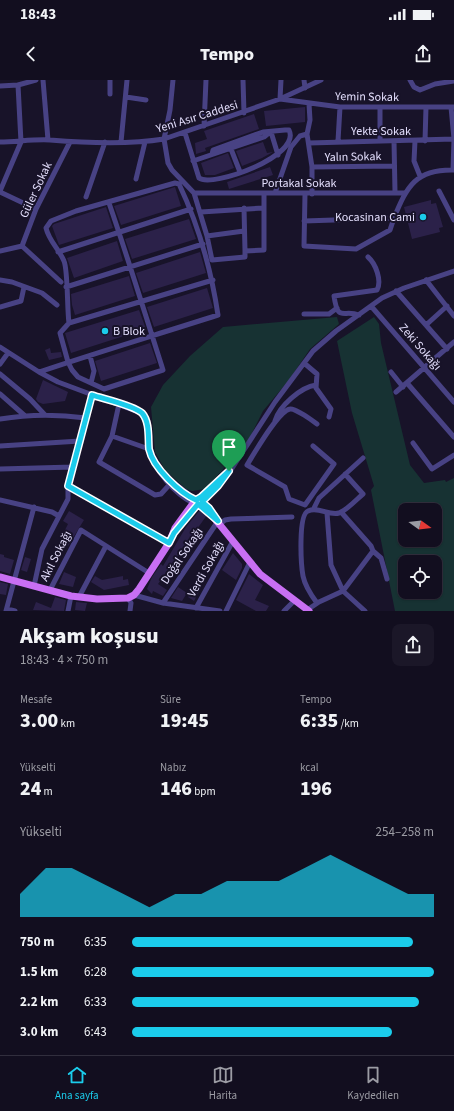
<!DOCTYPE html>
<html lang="tr">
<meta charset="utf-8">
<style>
body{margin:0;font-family:"Source Sans 3",sans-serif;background:#1b1728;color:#f1f3f6;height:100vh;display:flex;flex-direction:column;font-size:15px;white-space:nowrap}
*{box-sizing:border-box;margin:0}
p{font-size:13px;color:#9c9ca4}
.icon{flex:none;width:22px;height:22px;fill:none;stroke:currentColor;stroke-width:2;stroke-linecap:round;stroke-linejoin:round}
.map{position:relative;height:531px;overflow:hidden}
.side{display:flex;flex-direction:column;background:#120e1f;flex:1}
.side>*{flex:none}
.needle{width:26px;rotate:105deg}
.controls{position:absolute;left:398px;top:423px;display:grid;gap:8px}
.controls a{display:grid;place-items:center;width:44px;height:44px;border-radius:8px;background:#120e1f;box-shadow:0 1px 3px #0004,0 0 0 1px #312e3d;font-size:20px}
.pin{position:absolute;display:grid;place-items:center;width:34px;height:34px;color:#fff;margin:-41px -17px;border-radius:50% 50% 50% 0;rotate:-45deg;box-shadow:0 0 4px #0007}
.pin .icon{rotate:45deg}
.round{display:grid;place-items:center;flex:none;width:42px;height:42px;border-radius:8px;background:#1b1728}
.summary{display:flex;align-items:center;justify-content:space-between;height:68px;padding:0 20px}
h1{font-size:22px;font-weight:800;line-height:30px}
.metrics{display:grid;grid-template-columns:repeat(3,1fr);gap:6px;height:68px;padding:4px 20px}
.metrics div{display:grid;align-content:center}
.metrics b{font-size:20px;font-weight:800}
.metrics small{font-size:11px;font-weight:400}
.metrics p{font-size:11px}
.chart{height:112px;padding:8px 20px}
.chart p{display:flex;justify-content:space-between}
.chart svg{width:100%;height:72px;margin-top:4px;fill:#1bcceb;opacity:.7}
ul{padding:0 20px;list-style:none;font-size:13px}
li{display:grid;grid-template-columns:64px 48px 1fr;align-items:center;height:30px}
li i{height:10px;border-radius:5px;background:#1bcceb}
.status{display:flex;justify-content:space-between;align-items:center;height:28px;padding:0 20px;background:#120e1f;direction:ltr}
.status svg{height:11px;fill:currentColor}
header{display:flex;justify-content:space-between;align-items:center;height:52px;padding:0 20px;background:#120e1f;font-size:18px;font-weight:800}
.tab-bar{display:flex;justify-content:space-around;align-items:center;height:56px;border-top:1px solid #312e3d;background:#120e1f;font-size:11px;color:#9c9ca4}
.tab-bar a{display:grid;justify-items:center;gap:2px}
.tab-bar .active{color:#1bcceb}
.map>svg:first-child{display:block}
.green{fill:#173233;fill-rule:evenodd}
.building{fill:#2b2149}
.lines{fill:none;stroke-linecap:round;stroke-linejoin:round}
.minor{stroke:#484284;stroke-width:5}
.major{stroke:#c86ff3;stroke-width:7}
.route-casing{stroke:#fff;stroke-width:8}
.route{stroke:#1bcceb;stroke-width:5}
.poi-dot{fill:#1bcceb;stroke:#181329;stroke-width:1.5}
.labels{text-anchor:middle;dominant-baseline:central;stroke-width:4;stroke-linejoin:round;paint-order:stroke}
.street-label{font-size:12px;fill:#e3defc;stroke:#181329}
.poi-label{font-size:12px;fill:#e3defc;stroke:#181329;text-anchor:end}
</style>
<div class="status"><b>18:43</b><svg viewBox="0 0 49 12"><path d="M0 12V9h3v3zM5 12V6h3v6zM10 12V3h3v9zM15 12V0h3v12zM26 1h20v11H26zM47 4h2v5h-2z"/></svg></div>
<header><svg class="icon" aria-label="back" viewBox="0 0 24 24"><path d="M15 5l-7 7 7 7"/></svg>Tempo<svg class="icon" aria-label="share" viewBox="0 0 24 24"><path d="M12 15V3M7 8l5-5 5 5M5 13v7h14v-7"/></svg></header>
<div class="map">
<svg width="454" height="531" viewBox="0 0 454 531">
<rect width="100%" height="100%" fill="#181329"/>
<path class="green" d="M337 237 339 244 310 269 289 300 263 331 250 357 241 370 205 409 192 411 186 409 165 390 155 372 151 327 163 305 190 276 223 247Z
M374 237 379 244 381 263 410 385 424 403 445 400 446 402 454 398V531H395L371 410 374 406 352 333 337 261ZM405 430H435V460H405ZM405 482H435V512H405Z"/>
<path class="building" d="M305 27V42L266 46 264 31Z
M254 34 259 49 205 68 206 71 196 74 195 63 207 59 204 51Z
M263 62 267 73 273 72 262 78 242 86 236 71Z
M228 73 234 88 215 95H205L201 83Z
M270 87 273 95 229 109 227 102Z
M175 107 181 126 121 145 114 126Z
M431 120V124L436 123 443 147 439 148 440 152 412 159 404 127Z
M106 127 113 148 59 165 52 146 54 144Z
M189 139 196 159 132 179 125 159Z
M117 161 123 181 74 198 67 178Z
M200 172 206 193 143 213 136 193Z
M129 196 135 216 75 235 72 225 71 214Z
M207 208 213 228 154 247 147 227Z
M139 230 146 249 71 273 65 253Z
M150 263 157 283 101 301 95 281Z
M50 268 51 273 61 272 62 277 49 280 45 270Z
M43 300 68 312 65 321 43 324 38 322 36 319Z
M200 430 207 435 158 504 167 510 163 516 153 511 152 514 147 509 152 497 161 484 163 486 186 447Z
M69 431 84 440 68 466 59 462 68 444 63 441Z
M233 473 242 484V488L236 500 222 490Z
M0 474 4 475V477L14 480 10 494 0 491Z
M25 477 31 479 27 492 21 490Z
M64 492 76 497 73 507 59 504Z
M249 494 263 505 255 520 269 526 266 531H256L236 520Z
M95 496 102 500 123 496V500L128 499 129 505 104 510 91 502Z
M0 502 8 504 6 515 0 514Z
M196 504 201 508 194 521 188 517Z
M178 507 187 513 182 521 171 518Z
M55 517 66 520 64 531 33 530 36 522 51 528Z
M76 522 87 523 85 531 75 530Z"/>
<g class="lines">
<path class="minor" d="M43 0 48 60
M110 0V14
M173 0 170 30 164 59 168 83 172 90 194 113 207 156 212 180 245 177V171L264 170V113
M243 0 244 33
M281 0 280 19 340 27H454
M304 0 305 8
M410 0 414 7 420 10 435 4 454 1
M18 5 36 0
M0 6 18 5 21 62 0 111
M126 17 146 20
M309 24 310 40 307 54 312 87V114
M451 27 454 59 453 90
M204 46 206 0
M271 52 278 75
M185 53 199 98C212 108 302 76 289 50H285L263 52 213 70 212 74
M338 61 340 27
M380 61V27
M394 61 395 112
M415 61 414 81 420 96
M425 61 426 27
M0 62C16 62 33 59 50 60 87 63 127 65 164 59L280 19 321 0
M121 62 127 0
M309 63 454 59
M231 69 240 92
M193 81 264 57 270 52
M312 87 394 86
M136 99 145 62
M439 111 454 140
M0 112 36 129
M194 113H404
M275 113 291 67 300 56 307 54
M305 114 304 166 356 169 390 150 394 138
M86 117 105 62
M244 128 245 171
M201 132 263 128
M304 141 394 138C407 106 416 89 454 90
M207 156 244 151
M22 166 36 129 70 62
M0 171 22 166 61 202
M58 172 191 129
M0 200 12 202 42 213 57 225
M426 200 454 236
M66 207 203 164
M396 211 447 269
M371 226 454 322
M0 227 21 221 24 207
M304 234H329L337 228
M359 235C343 229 338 243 334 216L377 210C382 201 376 184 368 177
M69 243 213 200
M426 245 447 226
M0 267 39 292 58 302 141 333C150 343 147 358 150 371 155 391 175 414 193 423
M90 276 94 291 91 303
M304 283 317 294 316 308 331 329 329 337
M0 284 8 273
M39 292C98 272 159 254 218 235 211 189 199 146 179 104L175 103 76 131 51 141 46 148C49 161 59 169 64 181 68 190 67 230 69 243L60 253 68 282 72 290 78 297 104 309 163 290C145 234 128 178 109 123
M391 292 403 307
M0 294 30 319 45 335
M407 303 454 357
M396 312 454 262
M0 314 24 335
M119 324 112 356 99 382 155 415 161 414 170 404
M0 339C29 334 57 334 86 338
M275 341C279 326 301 307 316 305
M112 356 149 369
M413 363 432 389 454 375
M0 366 80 361
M313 366 334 384 305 425 289 419 285 407 247 385C254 374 278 331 290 329 295 328 313 341 317 344
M0 389 73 387
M174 403 196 420 225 393
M68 406 169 463
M0 420 52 432 59 436
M202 422 227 396 275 322 313 271 336 251 382 218 404 208 454 191
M313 430 319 418 363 378
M327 433 331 485 343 511 365 531
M220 444 225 440 231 439 292 437
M373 471 381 478 387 499
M34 506 42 469 68 419V406L92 315
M50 510 81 450 149 493
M134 515 163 523 220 531
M79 517 106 466
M128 518 131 523 130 531
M163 523 218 441
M317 523C311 515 305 506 303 496 301 485 298 435 308 431 318 426 329 436 339 433 347 430 356 420 363 414L345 394
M196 528 233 461
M7 529 15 531
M307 530 319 522 343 511 373 471 371 466 341 432
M6 531 34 427
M68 531 71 516
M226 531 250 482
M284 531 294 521"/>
<path class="major" d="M215 439 260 494 309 531
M0 497 71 516 97 519 128 518 134 515 139 509 169 463 175 448 194 422 196 420 209 428 218 441"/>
</g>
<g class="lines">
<defs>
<path id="route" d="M92 315C104 319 133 325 142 333 150 342 148 358 149 369 153 388 180 413 196 420L201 417 229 391 218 406 202 422 209 428 218 441 198 424 174 453 169 463 68 406Z"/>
</defs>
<use href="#route" class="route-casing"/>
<use href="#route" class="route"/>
</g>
<g class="poi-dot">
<circle cx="423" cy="137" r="4"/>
<circle cx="105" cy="251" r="4"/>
</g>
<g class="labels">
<g class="street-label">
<text transform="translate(367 17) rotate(1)">Yemin Sokak</text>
<text transform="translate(197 37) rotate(-17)">Yeni Asır Caddesi</text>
<text x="381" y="51">Yekte Sokak</text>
<text transform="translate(353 77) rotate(-1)">Yalın Sokak</text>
<text x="299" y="103">Portakal Sokak</text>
<text transform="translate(36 110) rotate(-65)">Güler Sokak</text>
<text transform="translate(420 267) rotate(49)">Zeki Sokağı</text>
<text transform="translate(56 476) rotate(-63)">Akıl Sokağı</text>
<text transform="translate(182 476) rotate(-56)">Doğal Sokağı</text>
<text transform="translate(206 489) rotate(-61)">Verdi Sokağı</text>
</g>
<g class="poi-label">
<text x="415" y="137">Kocasinan Cami</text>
<text x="113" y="251" text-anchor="start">B Blok</text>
</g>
</g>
</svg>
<div class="controls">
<a><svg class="needle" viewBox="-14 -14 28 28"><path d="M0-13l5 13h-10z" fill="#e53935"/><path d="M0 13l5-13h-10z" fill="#9c9ca4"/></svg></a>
<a><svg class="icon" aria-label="locate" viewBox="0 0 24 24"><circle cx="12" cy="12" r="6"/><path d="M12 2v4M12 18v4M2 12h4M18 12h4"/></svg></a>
</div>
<div class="pin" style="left:229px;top:391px;background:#1e9e55"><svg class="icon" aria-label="arrive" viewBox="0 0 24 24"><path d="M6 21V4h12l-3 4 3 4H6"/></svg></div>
</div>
<section class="side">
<div class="summary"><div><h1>Akşam koşusu</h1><p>18:43 · 4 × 750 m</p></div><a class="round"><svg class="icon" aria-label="share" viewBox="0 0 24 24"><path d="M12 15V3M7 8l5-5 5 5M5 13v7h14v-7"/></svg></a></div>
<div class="metrics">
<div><p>Mesafe</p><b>3.00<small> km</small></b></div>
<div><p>Süre</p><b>19:45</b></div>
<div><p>Tempo</p><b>6:35<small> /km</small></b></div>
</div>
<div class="metrics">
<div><p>Yükselti</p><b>24<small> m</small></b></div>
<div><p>Nabız</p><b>146<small> bpm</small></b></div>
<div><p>kcal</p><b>196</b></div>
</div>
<div class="chart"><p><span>Yükselti</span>254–258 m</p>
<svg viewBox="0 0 160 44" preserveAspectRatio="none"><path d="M0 44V30L10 14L20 14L30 22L40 30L50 38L60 30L70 30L80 22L90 22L100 22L110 14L120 6L130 14L140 22L150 30L160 30V44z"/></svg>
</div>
<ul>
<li><b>750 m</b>6:35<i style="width:93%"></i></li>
<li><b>1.5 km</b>6:28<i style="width:100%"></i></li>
<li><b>2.2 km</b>6:33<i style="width:95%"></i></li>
<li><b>3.0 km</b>6:43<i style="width:86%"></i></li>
</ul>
</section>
<nav class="tab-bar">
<a class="active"><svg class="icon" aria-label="home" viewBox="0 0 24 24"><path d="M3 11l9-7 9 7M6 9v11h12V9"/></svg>Ana sayfa</a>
<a><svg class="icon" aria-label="map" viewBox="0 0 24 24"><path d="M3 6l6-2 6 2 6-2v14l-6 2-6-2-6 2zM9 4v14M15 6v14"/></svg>Harita</a>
<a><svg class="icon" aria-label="saved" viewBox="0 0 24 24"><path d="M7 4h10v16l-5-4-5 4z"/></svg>Kaydedilen</a>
</nav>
